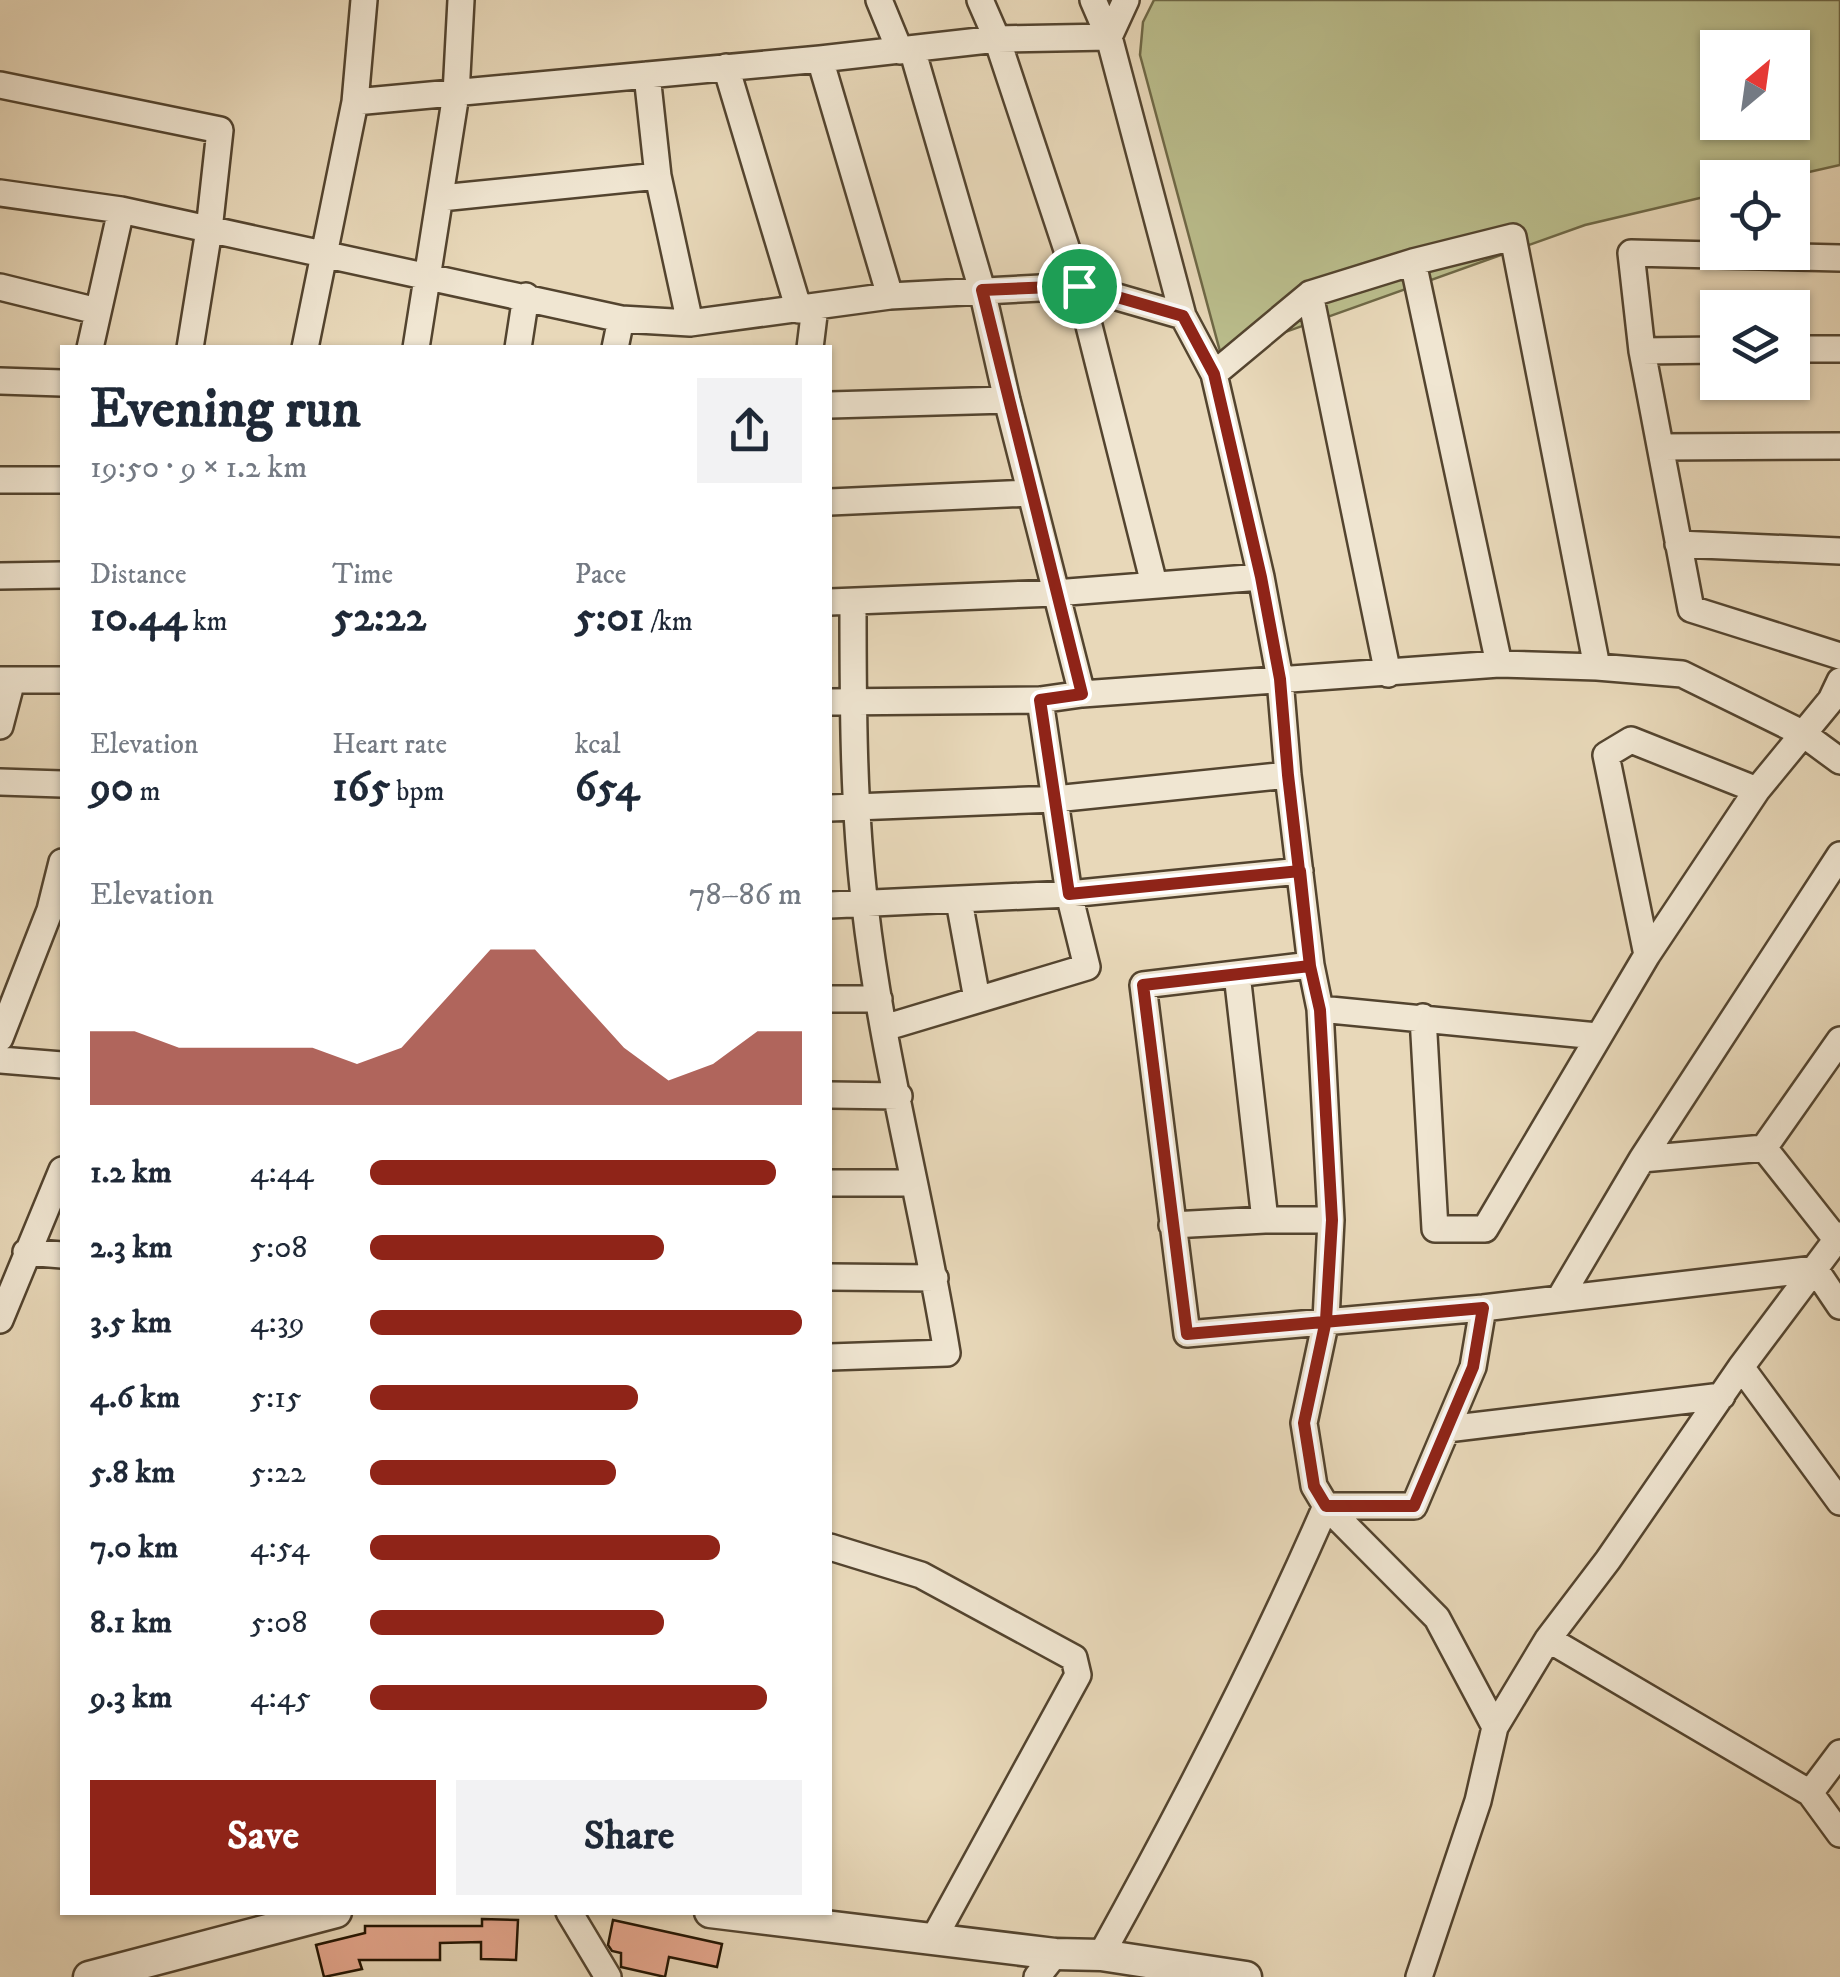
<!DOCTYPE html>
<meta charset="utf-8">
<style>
body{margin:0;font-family:"IM FELL DW Pica",serif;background:#f2f2f3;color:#1f2937;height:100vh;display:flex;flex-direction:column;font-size:38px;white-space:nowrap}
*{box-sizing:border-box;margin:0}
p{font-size:32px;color:#747a83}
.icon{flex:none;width:55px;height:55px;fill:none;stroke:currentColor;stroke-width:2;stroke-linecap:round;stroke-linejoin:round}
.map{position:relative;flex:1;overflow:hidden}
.details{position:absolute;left:60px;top:345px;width:772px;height:1570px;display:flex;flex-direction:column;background:#fff;border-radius:0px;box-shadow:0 2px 8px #0004}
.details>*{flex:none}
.needle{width:65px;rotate:29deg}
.buttons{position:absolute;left:1700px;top:30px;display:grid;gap:20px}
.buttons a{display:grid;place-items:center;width:110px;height:110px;border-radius:0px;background:#fff;box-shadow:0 2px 8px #0004;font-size:50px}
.pin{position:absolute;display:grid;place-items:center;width:85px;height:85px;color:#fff;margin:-42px;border:5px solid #fff;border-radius:50%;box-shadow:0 2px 10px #0007}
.round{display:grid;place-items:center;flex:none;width:105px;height:105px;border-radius:0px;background:#f2f2f3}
.summary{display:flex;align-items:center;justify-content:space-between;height:170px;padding:0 30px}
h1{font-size:55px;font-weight:700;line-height:75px}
.stats{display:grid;grid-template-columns:repeat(3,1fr);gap:15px;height:170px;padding:10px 30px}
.stats div{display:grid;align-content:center}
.stats b{font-size:42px;font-weight:700}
.stats small{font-size:28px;font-weight:400}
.stats p{font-size:28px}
.chart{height:280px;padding:20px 30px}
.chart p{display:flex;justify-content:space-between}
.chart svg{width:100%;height:180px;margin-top:10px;fill:#8f2418;opacity:.7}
.cta{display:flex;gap:20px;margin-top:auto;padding:20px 30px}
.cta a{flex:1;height:115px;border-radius:0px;background:#8f2418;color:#fff;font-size:40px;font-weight:700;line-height:115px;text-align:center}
.cta a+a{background:#f2f2f3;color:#1f2937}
ul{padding:0 30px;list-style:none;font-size:32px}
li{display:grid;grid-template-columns:160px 120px 1fr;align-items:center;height:75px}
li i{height:25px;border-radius:12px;background:#8f2418}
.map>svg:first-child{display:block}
.green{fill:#babd8c;stroke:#6e6846;stroke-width:2.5;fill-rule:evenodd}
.building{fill:#e6a78e;stroke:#211301;stroke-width:2.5}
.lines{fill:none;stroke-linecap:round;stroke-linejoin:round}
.minor-casing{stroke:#53442f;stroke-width:30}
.tertiary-casing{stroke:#53442f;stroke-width:35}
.minor{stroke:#f0e6d2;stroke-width:25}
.tertiary{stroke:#f0e6d2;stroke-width:30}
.route-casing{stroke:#fff;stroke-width:20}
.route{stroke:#8f2418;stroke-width:12}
</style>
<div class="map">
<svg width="1840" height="1977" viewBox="0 0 1840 1977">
<rect width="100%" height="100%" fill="#e8d8b9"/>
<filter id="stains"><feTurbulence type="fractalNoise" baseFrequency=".002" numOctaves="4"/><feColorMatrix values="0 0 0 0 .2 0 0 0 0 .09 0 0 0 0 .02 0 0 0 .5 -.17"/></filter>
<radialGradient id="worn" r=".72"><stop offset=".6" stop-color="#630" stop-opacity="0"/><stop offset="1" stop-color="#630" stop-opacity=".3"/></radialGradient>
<path class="green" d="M1154 0H1840V165L1787 177 1718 178 1717 194 1585 225 1221 355 1140 55 1143 22ZM1718 48H1792V122H1718Z"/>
<path class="building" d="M482 1919 518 1920 516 1960 481 1959V1942L440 1943V1960H359L362 1969 324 1977 316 1945 365 1933V1926H482Z
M613 1920 722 1944 717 1967 669 1957 665 1977 621 1967V1953L612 1951 608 1945Z"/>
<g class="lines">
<defs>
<path id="minor" d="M364 0 355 102 820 59 997 39 1109 37 1126 0
M879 0 900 51
M980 0 997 39 1079 286 1154 584
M1093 0 1109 37 1183 316 1214 374 1261 577 1280 679 1288 775 1311 965
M912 49 982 290 1007 400 1082 694
M820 59 890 296
M726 67 799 310
M647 75 658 176 690 323
M0 85 220 130 209 230 190 348
M0 193 121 210 621 319 690 323 890 296 1079 286 1183 316
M441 198 658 176
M1840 258 1631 253 1642 351 1691 609 1840 656
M1413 262 1499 664
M0 287 97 311
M1310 294 1388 674
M90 348 121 210
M305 348 355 102
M416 348 456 94 461 0
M518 348 526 296
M615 348 621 319
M810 348 815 307
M1792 349H1840
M1642 351 1718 350
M1214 374 1310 294 1413 262 1513 237 1597 667
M0 381 62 383
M830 405 1007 400
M1662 447 1840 446
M0 480H62
M830 502 1030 493
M1678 544 1840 551
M0 576 62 575
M830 602 1055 593 1261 577
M0 680H62
M830 702 1040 700 1082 694 1499 664 1597 667 1682 674 1802 733 1840 761
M0 726 12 680
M0 782 62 784
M830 808 1055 799 1288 775
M959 901 977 999
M830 905 1069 894 1300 871
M1647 955 1606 755 1631 740 1757 790
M1237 974 1265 1220H1331
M830 999H879
M1320 1009 1311 965 1143 985 1187 1334 1483 1308 1815 1269 1840 1306
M1423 1017 1435 1229H1485L1647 955 1757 790 1831 700 1840 681
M884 1028 1087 967 1069 894 1040 700
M0 1038 50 910 62 862
M0 1060 62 1065
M830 1095 899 1096
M1764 1148 1840 1040
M1642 1159 1764 1148 1836 1239
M830 1183H914
M1172 1225 1265 1220
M26 1252 62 1255
M830 1277 935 1278
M1561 1296 1642 1159 1840 855
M0 1320 62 1170
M830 1357 947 1353C923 1204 882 1056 865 906 853 806 853 703 853 603
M1741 1367 1840 1502
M1447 1429 1722 1396
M830 1547 921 1575 1074 1658 1078 1675 934 1938
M1548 1639 1810 1793 1840 1834
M1495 1727 1437 1618 1326 1506 1314 1486 1304 1423 1326 1320 1331 1220 1320 1009 1597 1036
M1810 1793 1840 1753
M569 1912 608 1977
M1101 1955C1182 1809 1259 1660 1326 1506H1414L1473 1367 1483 1308
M1037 1977 1055 1954
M1419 1977 1478 1801 1495 1727 1548 1639 1608 1560 1741 1367 1840 1235"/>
<path id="tertiary" d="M710 1912 1055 1954 1101 1955 1246 1977
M89 1977 336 1912"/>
</defs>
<use href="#minor" class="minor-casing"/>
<use href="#tertiary" class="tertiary-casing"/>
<use href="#minor" class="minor"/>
<use href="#tertiary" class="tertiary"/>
</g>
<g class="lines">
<defs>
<path id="route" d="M1079 286 1183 316 1214 374 1261 577 1280 679 1288 775 1310 966 1320 1010 1332 1220 1326 1320 1304 1423 1314 1486 1326 1506H1414L1473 1367 1483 1308 1187 1334 1143 985 1310 966 1300 871 1069 894 1040 700 1082 694 982 290 1079 286"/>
</defs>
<use href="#route" class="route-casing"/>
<use href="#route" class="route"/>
</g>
<rect width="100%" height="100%" filter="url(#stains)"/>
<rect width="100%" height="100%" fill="url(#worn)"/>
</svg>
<div class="buttons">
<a><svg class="needle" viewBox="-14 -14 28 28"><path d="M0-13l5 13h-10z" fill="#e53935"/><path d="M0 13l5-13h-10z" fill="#747a83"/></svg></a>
<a><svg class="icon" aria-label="locate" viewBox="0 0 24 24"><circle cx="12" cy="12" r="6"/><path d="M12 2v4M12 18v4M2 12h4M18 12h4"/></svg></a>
<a><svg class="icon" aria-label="layers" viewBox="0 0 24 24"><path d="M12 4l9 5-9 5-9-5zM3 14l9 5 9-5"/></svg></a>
</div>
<div class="pin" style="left:1079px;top:286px;background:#1e9e55"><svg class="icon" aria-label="arrive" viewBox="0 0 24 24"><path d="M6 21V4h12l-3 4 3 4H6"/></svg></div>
<section class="details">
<div class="summary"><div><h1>Evening run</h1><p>19:50 · 9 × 1.2 km</p></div><a class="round"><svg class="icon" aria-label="share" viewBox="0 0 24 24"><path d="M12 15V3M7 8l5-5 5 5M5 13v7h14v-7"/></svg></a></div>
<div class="stats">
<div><p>Distance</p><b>10.44<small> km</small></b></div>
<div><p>Time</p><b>52:22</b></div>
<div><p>Pace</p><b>5:01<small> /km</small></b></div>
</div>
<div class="stats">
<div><p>Elevation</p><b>90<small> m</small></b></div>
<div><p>Heart rate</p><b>165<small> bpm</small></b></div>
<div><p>kcal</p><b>654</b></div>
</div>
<div class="chart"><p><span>Elevation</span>78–86 m</p>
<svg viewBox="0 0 160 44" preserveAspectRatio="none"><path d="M0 44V26L10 26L20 30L30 30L40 30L50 30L60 34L70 30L80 18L90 6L100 6L110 18L120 30L130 38L140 34L150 26L160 26V44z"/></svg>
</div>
<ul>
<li><b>1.2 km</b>4:44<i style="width:94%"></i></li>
<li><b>2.3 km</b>5:08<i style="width:68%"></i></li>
<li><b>3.5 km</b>4:39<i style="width:100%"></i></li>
<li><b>4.6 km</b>5:15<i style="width:62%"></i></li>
<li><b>5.8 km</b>5:22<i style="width:57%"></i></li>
<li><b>7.0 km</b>4:54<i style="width:81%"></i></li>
<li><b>8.1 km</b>5:08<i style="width:68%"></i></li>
<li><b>9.3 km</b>4:45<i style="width:92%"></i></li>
</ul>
<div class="cta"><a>Save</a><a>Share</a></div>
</section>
</div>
